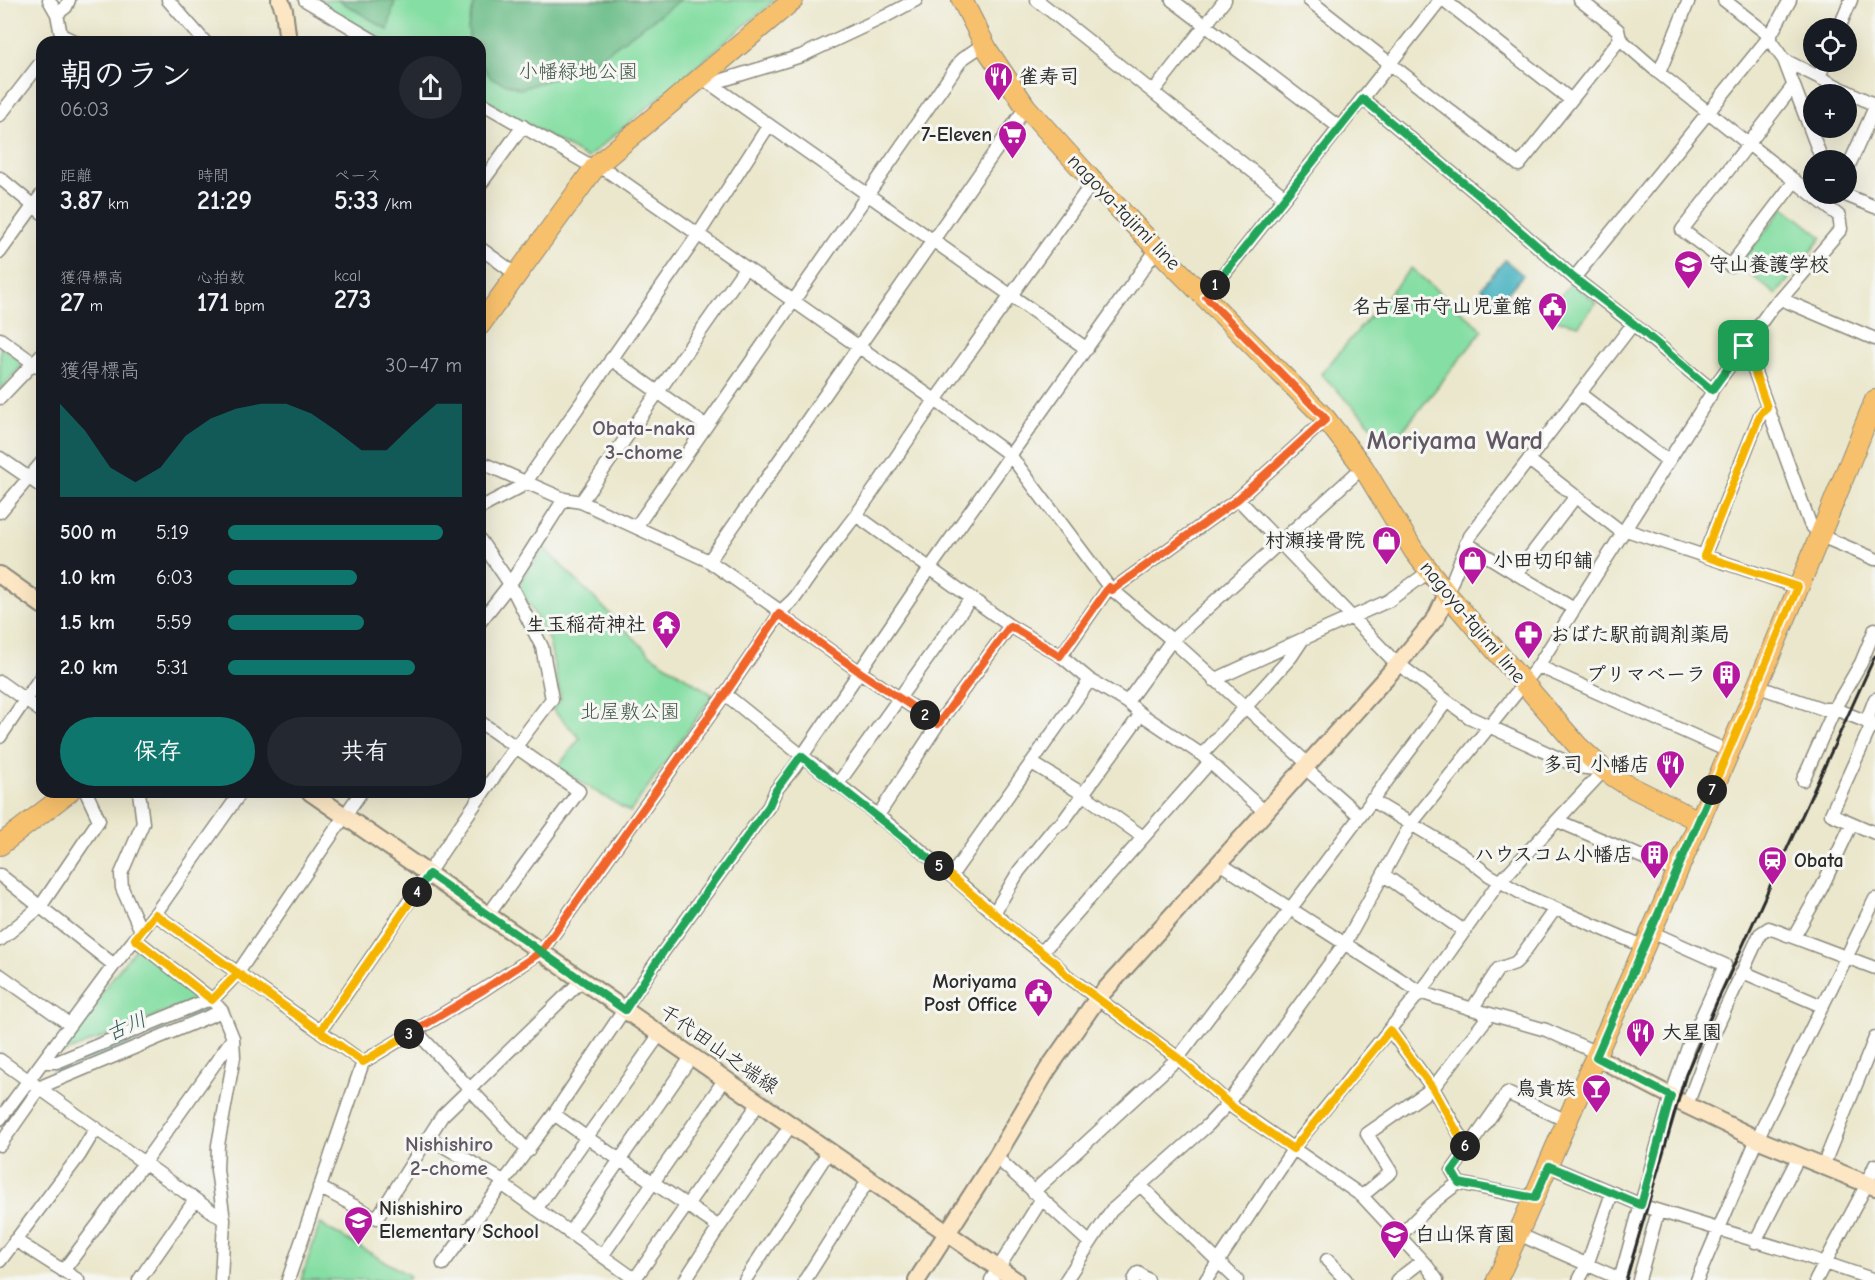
<!DOCTYPE html>
<html lang="ja">
<meta charset="utf-8">
<style>
body{margin:0;font-family:"Comic Neue","Klee One",sans-serif;background:#242831;color:#f1f3f6;height:100vh;display:flex;flex-direction:column;font-size:22px;white-space:nowrap}
*{box-sizing:border-box;margin:0}
p{font-size:20px;color:#9ea1a6}
.icon{flex:none;width:33px;height:33px;fill:none;stroke:currentColor;stroke-width:2;stroke-linecap:round;stroke-linejoin:round}
.map{position:relative;flex:1;overflow:hidden}
.side{position:absolute;left:36px;top:36px;width:450px;height:762px;display:flex;flex-direction:column;background:#171b24;border-radius:18px;box-shadow:0 6px 24px #0002}
.side>*{flex:none}
.tools{position:absolute;left:1803px;top:18px;display:grid;gap:12px}
.tools a{display:grid;place-items:center;width:54px;height:54px;border-radius:50%;background:#171b24;box-shadow:0 6px 24px #0002;font-size:30px}
.pin{position:absolute;display:grid;place-items:center;width:51px;height:51px;color:#fff;margin:-26px;border-radius:12px;box-shadow:0 3px 9px #0006}
.km{position:absolute;width:30px;height:30px;margin:-15px;border-radius:50%;background:#222;color:#fff;font-size:16px;line-height:30px;text-align:center}
.round{display:grid;place-items:center;flex:none;width:63px;height:63px;border-radius:32px;background:#242831}
.head{display:flex;align-items:center;justify-content:space-between;height:102px;padding:0 24px}
h1{font-size:33px;font-weight:800;line-height:45px}
.stats{display:grid;grid-template-columns:repeat(3,1fr);gap:9px;height:102px;padding:6px 24px}
.stats div{display:grid;align-content:center}
.stats b{font-size:26px;font-weight:800}
.stats small{font-size:16px;font-weight:400}
.stats p{font-size:16px}
.chart{height:168px;padding:12px 24px}
.chart p{display:flex;justify-content:space-between}
.chart svg{width:100%;height:108px;margin-top:6px;fill:#0f766e;opacity:.7}
.action{display:flex;gap:12px;margin-top:auto;padding:12px 24px}
.action a{flex:1;height:69px;border-radius:36px;background:#0f766e;color:#fff;font-size:24px;font-weight:800;line-height:69px;text-align:center}
.action a+a{background:#242831;color:#f1f3f6}
ul{padding:0 24px;list-style:none;font-size:20px}
li{display:grid;grid-template-columns:96px 72px 1fr;align-items:center;height:45px}
li i{height:15px;border-radius:8px;background:#0f766e}
.map>svg:first-child{display:block}
.green{fill:#85dea3;stroke:#588467;stroke-width:1.5}
.forest{fill:#6cbd89;stroke:#4c745a;stroke-width:1.5}
.water{fill:#43b1c0;stroke:#376e76;stroke-width:1.5}
.lines{fill:none;stroke-linecap:round;stroke-linejoin:round}
.stream{stroke:#43b1c0;stroke-width:3}
.street-casing{stroke:#8b897c;stroke-width:15}
.secondary-casing{stroke:#8b897c;stroke-width:20}
.primary-casing{stroke:#8b897c;stroke-width:22}
.street{stroke:#fff;stroke-width:12}
.secondary{stroke:#fce6c4;stroke-width:16}
.primary{stroke:#f7c06c;stroke-width:20}
.rail{stroke:#2b2b2b;stroke-width:3}
.split-1-casing{stroke:#fff;stroke-width:12}
.split-2-casing{stroke:#fff;stroke-width:12}
.split-3-casing{stroke:#fff;stroke-width:12}
.split-4-casing{stroke:#fff;stroke-width:12}
.split-5-casing{stroke:#fff;stroke-width:12}
.split-6-casing{stroke:#fff;stroke-width:12}
.split-7-casing{stroke:#fff;stroke-width:12}
.split-8-casing{stroke:#fff;stroke-width:12}
.split-1{stroke:#22a559;stroke-width:8}
.split-2{stroke:#f0652b;stroke-width:8}
.split-3{stroke:#f0652b;stroke-width:8}
.split-4{stroke:#f5b400;stroke-width:8}
.split-5{stroke:#22a559;stroke-width:8}
.split-6{stroke:#f5b400;stroke-width:8}
.split-7{stroke:#22a559;stroke-width:8}
.split-8{stroke:#f5b400;stroke-width:8}
.labels{text-anchor:middle;dominant-baseline:central;stroke-width:6;stroke-linejoin:round;paint-order:stroke}
.park-label{font-size:20px;fill:#425849;stroke:#f6f6f2}
.poi-label{font-size:20px;font-weight:bold;fill:#2b2b2b;stroke:#f6f6f2;text-anchor:end}
.street-label{font-size:20px;fill:#2b2b2b;stroke:#f6f6f2}
.neighbourhood-label{font-size:21px;font-weight:bold;fill:#625865;stroke:#f6f6f2}
.water-label{font-size:21px;font-style:italic;fill:#335a5f;stroke:#f6f6f2}
.district-label{font-size:26px;font-weight:bold;fill:#625865;stroke:#f6f6f2}
</style>
<div class="map">
<svg width="1875" height="1280" viewBox="0 0 1875 1280">
<rect width="100%" height="100%" fill="#f6f6f2"/>
<filter id="ink" filterUnits="userSpaceOnUse"><feTurbulence type="fractalNoise" baseFrequency=".0167" numOctaves="2"/><feDisplacementMap in="SourceGraphic" scale="12" xChannelSelector="R" yChannelSelector="G"/><feConvolveMatrix kernelMatrix="1 2 1 2 8 2 1 2 1" color-interpolation-filters="sRGB"/></filter>
<filter id="wash" filterUnits="userSpaceOnUse"><feTurbulence type="fractalNoise" baseFrequency=".008" numOctaves="4" result="noise"/><feDisplacementMap in="SourceGraphic" scale="24" xChannelSelector="R" yChannelSelector="G"/><feGaussianBlur stdDeviation="1.35" result="paint"/><feColorMatrix in="noise" values="0 0 0 0 0 0 0 0 0 0 0 0 0 0 0 0 0 1.4 0 .05"/><feComposite in="paint" operator="in"/></filter>
<g filter="url(#wash)">
<rect width="100%" height="100%" fill="#ebe7cc"/>
<path class="green" d="M314 0H775L587 158 480 97V42H386Z
M1784 207 1822 237 1776 295 1739 265Z
M1411 268 1483 330 1391 445 1321 374Z
M1572 282 1596 303 1579 325 1556 320 1553 305Z
M0 346 21 362V367L0 390Z
M544 548 651 655 713 695 630 812 557 768 580 738 552 709 561 699 549 641 518 584Z
M138 945 203 997 56 1056 55 1052Z
M320 1224 410 1276 408 1280H301Z"/>
<path class="forest" d="M338 0H395L388 30Z
M475 0H680L585 68 520 89 491 78 480 63V42H470L468 28Z"/>
<path class="water" d="M1505 260 1523 275 1499 303 1481 288Z"/>
<g class="lines">
<path class="stream" d="M53 1072 142 1038 210 1006"/>
</g>
</g>
<g filter="url(#ink)">
<g class="lines">
<defs>
<path id="street" d="M49 0 57 14 61 35 76 42
M168 0 205 42
M305 0 376 42
M1037 0 1285 197
M1172 0 1340 128
M1309 0 1519 165 1620 39
M1444 0 1571 100
M1724 0 1770 36 1790 0
M57 14 66 7 69 0
M1839 28 1851 0
M1769 39 1784 60 1875 105
M1784 60 1822 160
M1659 73 1689 0
M701 77 1087 349
M1819 77 1825 62
M713 85 723 80 801 56 886 16 916 0
M1153 92 1225 0
M1363 99 1488 203 1574 278 1633 324 1712 390
M480 102 586 163 609 172 935 400 1010 455 1109 587 1172 640 1308 764
M0 115 42 61
M1846 172 1875 107
M0 178 42 213
M1794 182 1730 266 1682 230 1794 85
M480 185 523 126
M1834 194 1835 197
M1843 194 1875 207
M480 248 517 275
M0 252 42 194
M1574 278 1770 36
M1206 297 1440 0
M1781 299 1875 339
M0 339 42 369
M1744 347 1749 356 1810 524 1821 536 1875 559
M611 359 706 426
M1580 394 1668 461
M0 398 42 354
M0 458 42 487
M1529 460 1623 533
M480 462 564 499 581 502 709 561 780 611
M581 502 745 268
M480 508 520 487 526 482 698 235 769 125
M0 512 42 462
M856 515 1010 626 1061 656 1090 680 1127 702 1141 714 1202 755 1265 812
M636 527 962 59 984 44
M1626 530 1798 587
M1466 543 1574 609
M1704 556 1760 415 1767 407
M709 561 1026 107
M1517 573 1576 496
M1112 590 1238 499 1326 419
M1447 594 1470 536 1633 324
M779 614 860 672 938 724
M480 622 510 584 564 499
M1061 656 1109 587
M1538 666 1728 751
M1214 680 1303 639
M0 682 42 712
M1756 686 1823 709H1835L1875 725
M725 694C819 771 918 843 1007 925 1026 943 1049 955 1066 975L1178 1058 1234 1108 1362 1196 1427 1266 1437 1280
M1127 702 1172 640 1363 467
M480 722 579 791 488 915
M1866 722 1875 699
M1872 724 1831 814 1875 833
M0 737 42 675
M1202 755 1291 657 1303 639 1388 601 1430 571
M1032 763 1083 794 1143 837
M1305 768 1360 816
M1803 780 1836 706 1861 663 1875 629
M837 785 971 598
M139 792 143 823 121 874 122 888 141 931
M1371 800 1460 853 1489 875 1528 897 1645 947
M877 817 938 724 1010 626
M1558 821 1677 872
M1219 863 1420 992 1472 1009 1546 1030 1597 1053
M0 875 114 965
M1384 875 1464 931
M951 876 1090 680
M994 913 1019 871 1054 828 1062 823 1141 714
M155 914 363 1062
M1794 937 1822 887 1852 823
M135 939 212 1000 222 1011 233 1038 234 1057 218 1145 217 1170 224 1220 221 1280
M0 940 40 907 99 820 86 792
M1042 952 1209 763
M1743 972 1822 1006
M0 975 69 1024
M1472 1009 1498 969 1515 963 1520 958 1555 909
M415 1030 528 1151
M1390 1030 1434 1090 1468 1149
M320 1031C399 921 469 805 552 699L542 647 510 584 480 540
M0 1060 224 1220
M43 1062H57L205 1001 212 1000 237 974 361 792
M1687 1105 1715 1031 1760 934 1769 928 1875 968
M554 1114 586 1137 719 1227
M0 1119 114 965 155 914 241 792
M428 1137 505 1182
M0 1145 40 1088 45 1085 222 1011
M996 1157 1090 1243
M1549 1166 1646 1207 1793 1252 1875 1280
M1823 1166 1875 1038
M1459 1183 1452 1171 1507 1093 1567 1121
M503 1185 636 1280
M1140 1185 1237 1280
M319 1187 377 1218 442 1116 582 980
M1033 1192 1178 1058 1447 701
M1362 1196 1391 1172 1367 1134 1433 1088 1490 1014
M536 1209 660 1034
M569 1233 692 1056
M1518 1234 1620 1279
M1400 1236C1418 1216 1436 1198 1459 1183L1535 1199
M15 1240 78 1280
M1755 1242 1799 1156
M602 1256 725 1079
M1327 1260 1346 1280
M0 1261 79 1156 96 1128
M443 1264 554 1114 663 952 769 806 776 790 794 768 930 568 1157 249
M63 1271 144 1163 233 1038
M139 1280 195 1200
M288 1280 363 1062 483 990 541 952 725 694 777 618C781 608 791 604 797 595 815 567 836 541 856 515 884 477 909 437 936 399 988 326 1041 255 1093 182
M634 1280 759 1103
M685 1280 719 1227 791 1125
M745 1280 829 1151
M805 1280 869 1179
M991 1280 1041 1200
M1066 1280 1111 1211 1208 1125 1224 1108 1347 940 1411 824 1538 666 1710 396 1712 390 1773 306 1781 299 1841 229 1839 216 1659 73 1620 39 1618 30 1580 0
M1134 1280 1138 1273 1148 1280
M1206 1280 1298 1142 1429 981 1497 885 1604 770 1578 767 1469 717 1447 701 1392 659 1238 499
M1397 1280 1422 1261
M1579 1280 1587 1265 1612 1193
M1620 1280 1671 1096 1688 1047 1725 965 1651 932
M1639 1280 1658 1211
M1697 1280 1757 1139 1875 899
M1816 1280 1867 1184 1875 1165"/>
<path id="secondary" d="M280 0 284 10 288 42
M0 575 42 605
M310 792 1015 1280
M1596 1057 1671 1096 1678 1101 1757 1139 1875 1187
M917 1280 996 1157 1048 1069 1097 999 1398 664 1436 618 1447 594"/>
<path id="primary" d="M962 0 988 51 1026 107 1089 177 1157 249 1326 419 1363 467 1414 551 1447 594 1577 745 1604 770 1627 785 1699 821
M480 325 596 166 793 0
M0 845 69 792
M1497 1280C1531 1207 1561 1133 1594 1060 1692 842 1786 622 1875 400"/>
</defs>
<use href="#street" class="street-casing"/>
<use href="#secondary" class="secondary-casing"/>
<use href="#primary" class="primary-casing"/>
<use href="#street" class="street"/>
<use href="#secondary" class="secondary"/>
<use href="#primary" class="primary"/>
<path class="rail" d="M1626 1280 1686 1074 1717 1002 1875 656"/>
</g>
</g>
<g class="lines" filter="url(#ink)">
<defs>
<path id="split-1" d="M1215 285 1363 99 1488 203 1574 278 1634 324 1712 390 1744 346"/>
<path id="split-2" d="M925 715 938 724 1010 626 1060 656 1109 587 1112 590 1238 499 1326 419 1206 297 1215 285"/>
<path id="split-3" d="M409 1034 483 990 541 952 725 694 779 614 860 672 925 715"/>
<path id="split-4" d="M409 1034 363 1062 155 914 135 939 212 1000 237 974 320 1031 417 892"/>
<path id="split-5" d="M417 892 429 874 625 1010 663 952 769 806 776 790 801 756 939 866"/>
<path id="split-6" d="M939 866 1023 938 1057 964 1066 975 1178 1058 1234 1108 1293 1149 1390 1030 1434 1090 1465 1146"/>
<path id="split-7" d="M1465 1146 1468 1149 1452 1171 1459 1183 1535 1198 1549 1166 1641 1205 1671 1096 1596 1057 1712 790"/>
<path id="split-8" d="M1712 790 1798 587 1704 556 1760 415 1767 407 1749 356 1744 346"/>
</defs>
<use href="#split-1" class="split-1-casing"/>
<use href="#split-2" class="split-2-casing"/>
<use href="#split-3" class="split-3-casing"/>
<use href="#split-4" class="split-4-casing"/>
<use href="#split-5" class="split-5-casing"/>
<use href="#split-6" class="split-6-casing"/>
<use href="#split-7" class="split-7-casing"/>
<use href="#split-8" class="split-8-casing"/>
<use href="#split-1" class="split-1"/>
<use href="#split-2" class="split-2"/>
<use href="#split-3" class="split-3"/>
<use href="#split-4" class="split-4"/>
<use href="#split-5" class="split-5"/>
<use href="#split-6" class="split-6"/>
<use href="#split-7" class="split-7"/>
<use href="#split-8" class="split-8"/>
</g>
<defs>
<symbol id="restaurant-pin" viewBox="-11 -11 22 30"><path d="M0 17L-7.5 6A9.5 9.5 0 1 1 7.5 6Z" fill="#b5179e" stroke="#f6f6f2"/><path d="M-5-6h1v4h1v-4h1v4h1v-4h1v5L-1.5 .5V6h-2V.5L-5-1ZM5-6V6H3V1.5H1.5Q1.5-4 5-6Z" fill="#fff"/></symbol>
<symbol id="supermarket-pin" viewBox="-11 -11 22 30"><path d="M0 17L-7.5 6A9.5 9.5 0 1 1 7.5 6Z" fill="#b5179e" stroke="#f6f6f2"/><path d="M-6-5.5h2.5l.6 2H6L4.5 2H-2.5L-4.4-4H-6ZM-1.5 3.2a1.3 1.3 0 1 0 .1 0ZM3 3.2a1.3 1.3 0 1 0 .1 0Z" fill="#fff"/></symbol>
<symbol id="school-pin" viewBox="-11 -11 22 30"><path d="M0 17L-7.5 6A9.5 9.5 0 1 1 7.5 6Z" fill="#b5179e" stroke="#f6f6f2"/><path d="M0-5L7-2L0 1L-7-2ZM-4 1L0 2.5L4 1V4Q0 6-4 4Z" fill="#fff"/></symbol>
<symbol id="civic-pin" viewBox="-11 -11 22 30"><path d="M0 17L-7.5 6A9.5 9.5 0 1 1 7.5 6Z" fill="#b5179e" stroke="#f6f6f2"/><path d="M-.6-6.5H3V-4.5H.6V-3L4-1V1h2V6H-6V1h2V-1L-.6-3ZM-1.2 2.5V6h2.4V2.5Z" fill="#fff"/></symbol>
<symbol id="shop-pin" viewBox="-11 -11 22 30"><path d="M0 17L-7.5 6A9.5 9.5 0 1 1 7.5 6Z" fill="#b5179e" stroke="#f6f6f2"/><path d="M-5-2.5h2.3a2.7 3.5 0 0 1 5.4 0H5L5.5 6h-11ZM-1.5-2.5h3a1.5 2.3 0 0 0-3 0Z" fill="#fff"/></symbol>
<symbol id="temple-pin" viewBox="-11 -11 22 30"><path d="M0 17L-7.5 6A9.5 9.5 0 1 1 7.5 6Z" fill="#b5179e" stroke="#f6f6f2"/><path d="M0-6L5-2H3V0L6.5 2.5H4V6H1.5V3h-3V6H-4V2.5H-6.5L-3 0V-2H-5Z" fill="#fff"/></symbol>
<symbol id="pharmacy-pin" viewBox="-11 -11 22 30"><path d="M0 17L-7.5 6A9.5 9.5 0 1 1 7.5 6Z" fill="#b5179e" stroke="#f6f6f2"/><path d="M-2-6h4v4h4v4h-4v4h-4v-4h-4v-4h4Z" fill="#fff"/></symbol>
<symbol id="building-pin" viewBox="-11 -11 22 30"><path d="M0 17L-7.5 6A9.5 9.5 0 1 1 7.5 6Z" fill="#b5179e" stroke="#f6f6f2"/><path d="M-4-6H4V6H1V3H-1V6H-4ZM-2.5-4.3h1.7v1.8h-1.7ZM.8-4.3h1.7v1.8H.8ZM-2.5-1h1.7V.8h-1.7ZM.8-1h1.7V.8H.8Z" fill="#fff"/></symbol>
<symbol id="station-pin" viewBox="-11 -11 22 30"><path d="M0 17L-7.5 6A9.5 9.5 0 1 1 7.5 6Z" fill="#b5179e" stroke="#f6f6f2"/><path d="M-3-6H3Q5-6 5-4V2Q5 4 3 4L4.5 6H3L1.5 4h-3L-3 6H-4.5L-3 4Q-5 4-5 2V-4Q-5-6-3-6ZM-3.5-4v3h7v-3ZM-3.5 1v1.5H-2V1ZM2 1v1.5H3.5V1Z" fill="#fff"/></symbol>
<symbol id="bar-pin" viewBox="-11 -11 22 30"><path d="M0 17L-7.5 6A9.5 9.5 0 1 1 7.5 6Z" fill="#b5179e" stroke="#f6f6f2"/><path d="M-6-5H6L.8 .8V4.5H3.5V6h-7V4.5H-.8V.8Z" fill="#fff"/></symbol>
</defs>
<g fill-rule="evenodd">
<use href="#restaurant-pin" x="982" y="60" width="33" height="45"/>
<use href="#supermarket-pin" x="996" y="118" width="33" height="45"/>
<use href="#school-pin" x="1672" y="248" width="33" height="45"/>
<use href="#civic-pin" x="1536" y="290" width="33" height="45"/>
<use href="#shop-pin" x="1370" y="524" width="33" height="45"/>
<use href="#shop-pin" x="1456" y="544" width="33" height="45"/>
<use href="#temple-pin" x="650" y="608" width="33" height="45"/>
<use href="#pharmacy-pin" x="1512" y="618" width="33" height="45"/>
<use href="#building-pin" x="1710" y="658" width="33" height="45"/>
<use href="#restaurant-pin" x="1654" y="748" width="33" height="45"/>
<use href="#building-pin" x="1638" y="838" width="33" height="45"/>
<use href="#station-pin" x="1756" y="844" width="33" height="45"/>
<use href="#civic-pin" x="1022" y="976" width="33" height="45"/>
<use href="#restaurant-pin" x="1624" y="1016" width="33" height="45"/>
<use href="#bar-pin" x="1580" y="1072" width="33" height="45"/>
<use href="#school-pin" x="342" y="1204" width="33" height="45"/>
<use href="#school-pin" x="1378" y="1218" width="33" height="45"/>
</g>
<g class="labels">
<g class="park-label">
<text x="578" y="71">小幡緑地公園</text>
<text x="630" y="711">北屋敷公園</text>
</g>
<g class="poi-label">
<text x="1019" y="76" text-anchor="start">雀寿司</text>
<text x="992" y="134">7-Eleven</text>
<text x="1709" y="264" text-anchor="start">守山養護学校</text>
<text x="1532" y="306">名古屋市守山児童館</text>
<text x="1365" y="540">村瀬接骨院</text>
<text x="1493" y="560" text-anchor="start">小田切印舗</text>
<text x="646" y="624">生玉稲荷神社</text>
<text x="1550" y="634" text-anchor="start">おばた駅前調剤薬局</text>
<text x="1706" y="674">プリマベーラ</text>
<text x="1650" y="764">多司 小幡店</text>
<text x="1633" y="854">ハウスコム小幡店</text>
<text x="1794" y="860" text-anchor="start">Obata</text>
<text x="1017" y="981">Moriyama<tspan x="1017" dy="23">Post Office</tspan></text>
<text x="1662" y="1032" text-anchor="start">大星園</text>
<text x="1576" y="1088">鳥貴族</text>
<text x="379" y="1208" text-anchor="start">Nishishiro<tspan x="379" dy="23">Elementary School</tspan></text>
<text x="1415" y="1234" text-anchor="start">白山保育園</text>
</g>
<g class="street-label">
<text transform="translate(1124 212) rotate(46)">nagoya-tajimi line</text>
<text transform="translate(1473 622) rotate(50)">nagoya-tajimi line</text>
<text transform="translate(719 1049) rotate(35)">千代田山之端線</text>
</g>
<g class="neighbourhood-label">
<text x="644" y="428">Obata-naka<tspan x="644" dy="24">3-chome</tspan></text>
<text x="449" y="1144">Nishishiro<tspan x="449" dy="24">2-chome</tspan></text>
</g>
<g class="water-label">
<text transform="translate(126 1026) rotate(-23)">古川</text>
</g>
<g class="district-label">
<text x="1455" y="441">Moriyama Ward</text>
</g>
</g>
</svg>
<div class="tools">
<a><svg class="icon" aria-label="locate" viewBox="0 0 24 24"><circle cx="12" cy="12" r="6"/><path d="M12 2v4M12 18v4M2 12h4M18 12h4"/></svg></a>
<a>+</a>
<a>−</a>
</div>
<div class="pin" style="left:1744px;top:346px;background:#1e9e55"><svg class="icon" aria-label="arrive" viewBox="0 0 24 24"><path d="M6 21V4h12l-3 4 3 4H6"/></svg></div>
<b class="km" style="left:1215px;top:285px">1</b>
<b class="km" style="left:925px;top:715px">2</b>
<b class="km" style="left:409px;top:1034px">3</b>
<b class="km" style="left:417px;top:892px">4</b>
<b class="km" style="left:939px;top:866px">5</b>
<b class="km" style="left:1465px;top:1146px">6</b>
<b class="km" style="left:1712px;top:790px">7</b>
<section class="side">
<div class="head"><div><h1>朝のラン</h1><p>06:03</p></div><a class="round"><svg class="icon" aria-label="share" viewBox="0 0 24 24"><path d="M12 15V3M7 8l5-5 5 5M5 13v7h14v-7"/></svg></a></div>
<div class="stats">
<div><p>距離</p><b>3.87<small> km</small></b></div>
<div><p>時間</p><b>21:29</b></div>
<div><p>ペース</p><b>5:33<small> /km</small></b></div>
</div>
<div class="stats">
<div><p>獲得標高</p><b>27<small> m</small></b></div>
<div><p>心拍数</p><b>171<small> bpm</small></b></div>
<div><p>kcal</p><b>273</b></div>
</div>
<div class="chart"><p><span>獲得標高</span>30–47 m</p>
<svg viewBox="0 0 160 44" preserveAspectRatio="none"><path d="M0 44V6L10 17L20 32L30 38L40 32L50 19L60 12L70 8L80 6L90 6L100 10L110 17L120 25L130 25L140 15L150 6L160 6V44z"/></svg>
</div>
<ul>
<li><b>500 m</b>5:19<i style="width:92%"></i></li>
<li><b>1.0 km</b>6:03<i style="width:55%"></i></li>
<li><b>1.5 km</b>5:59<i style="width:58%"></i></li>
<li><b>2.0 km</b>5:31<i style="width:80%"></i></li>
</ul>
<div class="action"><a>保存</a><a>共有</a></div>
</section>
</div>
